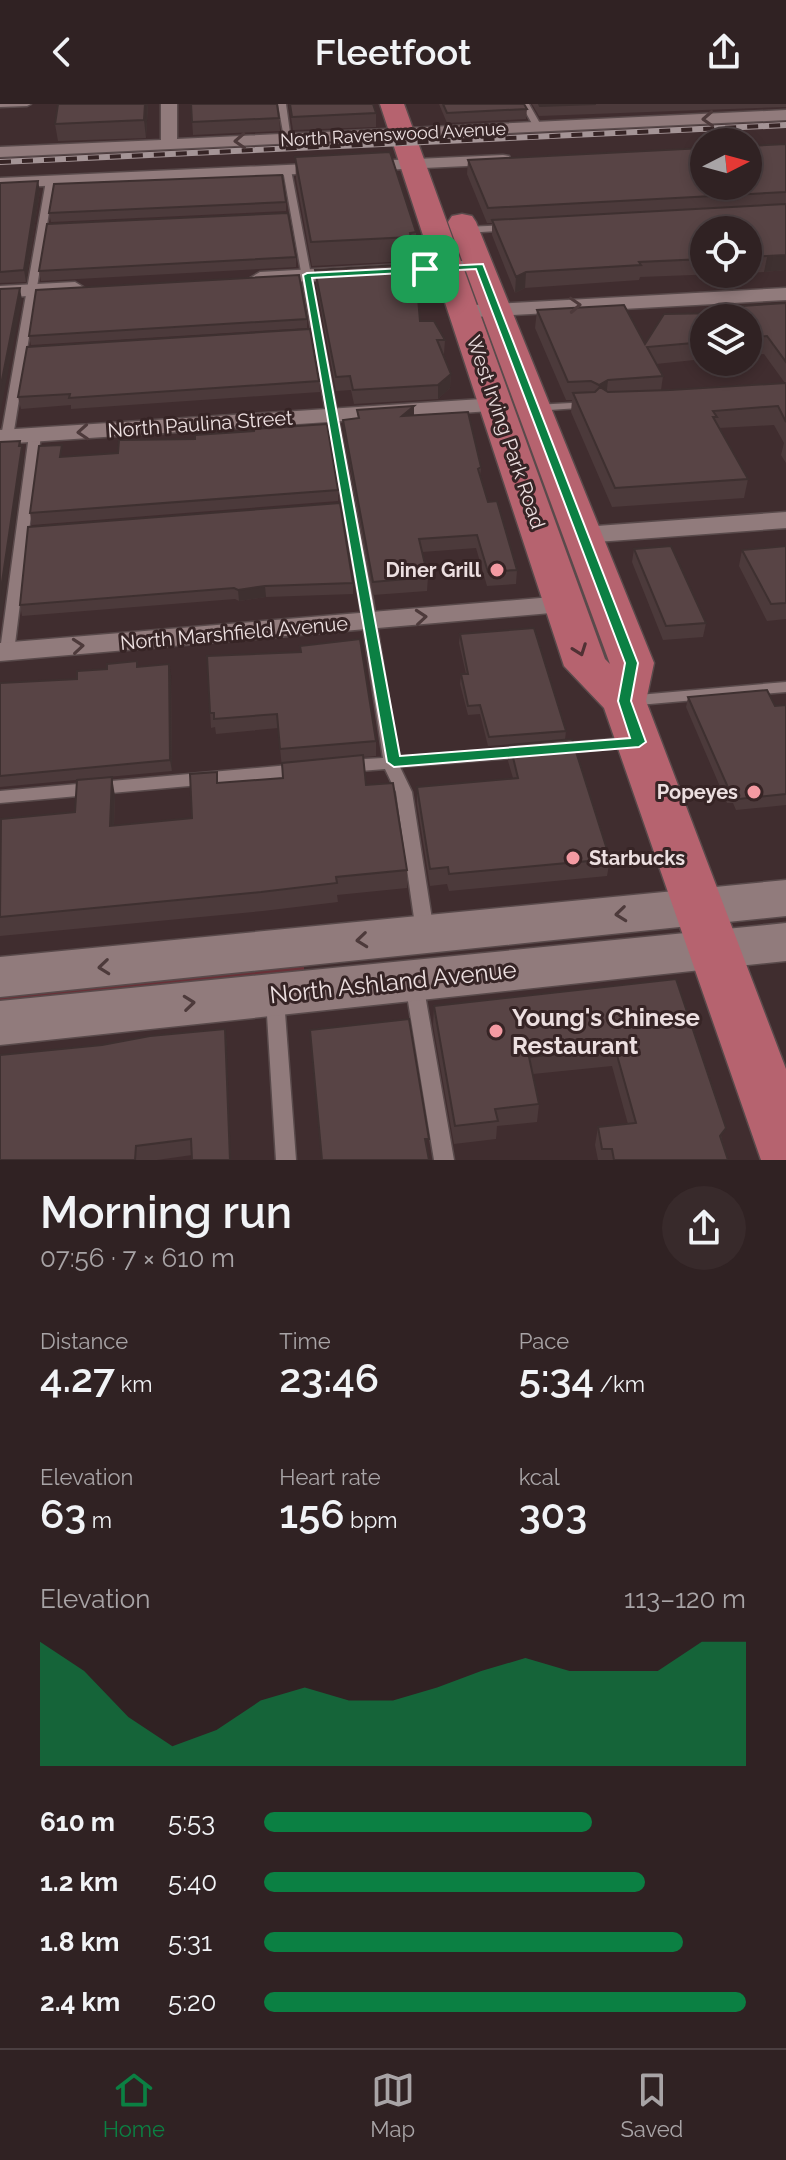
<!DOCTYPE html>
<meta charset="utf-8">
<style>
body{margin:0;font-family:Raleway,sans-serif;background:#382a2b;color:#f1f3f6;height:100vh;display:flex;flex-direction:column;font-size:30px;white-space:nowrap}
*{box-sizing:border-box;margin:0}
p{font-size:26px;color:#a8a4a6}
.icon{flex:none;width:44px;height:44px;fill:none;stroke:currentColor;stroke-width:2;stroke-linecap:round;stroke-linejoin:round}
.map{position:relative;height:1056px;overflow:hidden}
.panel{display:flex;flex-direction:column;background:#302223;flex:1}
.panel>*{flex:none}
.needle{width:52px;rotate:84deg}
.fabs{position:absolute;left:690px;top:24px;display:grid;gap:16px}
.fabs a{display:grid;place-items:center;width:72px;height:72px;border-radius:50%;background:#302223;box-shadow:0 4px 12px #0003,0 0 0 2px #4b3f41;font-size:40px}
.pin{position:absolute;display:grid;place-items:center;width:68px;height:68px;color:#fff;margin:-34px;border-radius:16px;box-shadow:0 4px 12px #0006}
.round{display:grid;place-items:center;flex:none;width:84px;height:84px;border-radius:42px;background:#382a2b}
.summary{display:flex;align-items:center;justify-content:space-between;height:136px;padding:0 40px}
h1{font-size:44px;font-weight:600;line-height:60px}
.stats{display:grid;grid-template-columns:repeat(3,1fr);gap:12px;height:136px;padding:8px 40px}
.stats div{display:grid;align-content:center}
.stats b{font-size:40px;font-weight:600}
.stats small{font-size:22px;font-weight:400}
.stats p{font-size:22px}
.chart{height:224px;padding:16px 40px}
.chart p{display:flex;justify-content:space-between}
.chart svg{width:100%;height:144px;margin-top:8px;fill:#0b8043;opacity:.7}
ul{padding:0 40px;list-style:none;font-size:26px}
li{display:grid;grid-template-columns:128px 96px 1fr;align-items:center;height:60px}
li i{height:20px;border-radius:10px;background:#0b8043}
header{display:flex;justify-content:space-between;align-items:center;height:104px;padding:0 40px;background:#302223;font-size:36px;font-weight:600}
.menu{display:flex;justify-content:space-around;align-items:center;height:112px;border-top:2px solid #4b3f41;background:#302223;font-size:22px;color:#a8a4a6}
.menu a{display:grid;justify-items:center;gap:4px}
.menu .on{color:#0b8043}
.map>svg:first-child{display:block}
.green{fill:#693037}
.lines{fill:none;stroke-linecap:round;stroke-linejoin:round}
.lane-casing{stroke:#594a4b;stroke-width:3}
.street-casing{stroke:#594a4b;stroke-width:3}
.secondary-casing{stroke:#594a4b;stroke-width:3}
.primary-casing{stroke:#594a4b;stroke-width:3}
.lane{fill:#917b7c;fill-rule:evenodd}
.street{fill:#917b7c;fill-rule:evenodd}
.secondary{fill:#917b7c;fill-rule:evenodd}
.primary{fill:#b6636f;fill-rule:evenodd}
.rail-casing{stroke:#a49496;stroke-width:6}
.rail{stroke:#362425;stroke-width:4;stroke-dasharray:11;stroke-linecap:butt}
.wall{fill:#4c3a3b;fill-rule:evenodd}
.shaded-wall{fill:#3e3030}
.building{fill:#584445;stroke:#3e3030;stroke-width:2}
.oneway{stroke:#4d3a3b}
.oneway2{stroke:#503134}
.route{fill:#0b8043;stroke:#fff;stroke-width:2;fill-rule:evenodd}
.poi-dot{fill:#f49aa2;stroke:#362425;stroke-width:3}
.labels{text-anchor:middle;dominant-baseline:central;stroke-width:6;stroke-linejoin:round;paint-order:stroke}
.far-street-label{font-size:18px;fill:#ecdfe0;stroke:#362425}
.street-label{font-size:20px;fill:#ecdfe0;stroke:#362425}
.poi-label{font-size:20px;font-weight:bold;fill:#ecdfe0;stroke:#362425;text-anchor:end}
.near-street-label{font-size:24px;fill:#ecdfe0;stroke:#362425}
.near-poi-label{font-size:24px;font-weight:bold;fill:#ecdfe0;stroke:#362425;text-anchor:start}
</style>
<header><svg class="icon" aria-label="back" viewBox="0 0 24 24"><path d="M15 5l-7 7 7 7"/></svg>Fleetfoot<svg class="icon" aria-label="share" viewBox="0 0 24 24"><path d="M12 15V3M7 8l5-5 5 5M5 13v7h14v-7"/></svg></header>
<div class="map">
<svg width="786" height="1056" viewBox="0 0 786 1056">
<rect width="100%" height="100%" fill="#402d2f"/>
<path class="green" d="M481 226H492L608 537 598 538Z
M304 861V869L0 900V892Z"/>
<g class="lines">
<defs>
<path id="lane" d="M0 0H31L27 2 0 3Z
M278 0H286L291 36 284 34Z
M521 0H529L542 23 541 25H535Z
M287 63 291 66 373 496 398 653 527 643 532 644 535 648 532 652 527 653 400 663 412 688 434 828 431 833 425 835 419 833 416 828 396 688 385 665 348 668 342 666 340 662 342 658 348 656 383 654 359 496 283 66Z
M50 74 54 77 13 333 7 337 1 333 46 77Z
M510 121 513 122V126L465 129 460 126 465 123Z
M589 298 595 301 593 303 535 307 529 304 535 301Z
M35 328 41 331 14 548 7 553 2 551 0 547 29 331Z
M786 578V588L627 602 620 597 627 592Z
M634 633 639 634 642 638 639 642 556 650 551 649 548 645 551 641 556 640Z
M300 660 306 662 308 666 306 670 300 672 0 699V687Z
M414 871 420 874 423 879 454 1056H434L405 879 408 874Z
M275 887 281 890 284 895 296 1056H276L266 895 269 890Z"/>
<path id="street" d="M161 0H177V35L786 6V16L0 53V43L161 36Z
M503 51 509 52 511 56 509 60 0 84V74Z
M479 156 489 162 486 166 260 180 250 174 260 168Z
M75 178 85 184 82 188 0 194V182Z
M786 184V196L474 213 464 207 474 201Z
M497 294 505 296 508 301 505 306 0 340V326Z
M786 408V424L583 439 574 436 570 431 574 426 583 423Z
M564 492 574 495 578 501 574 507 0 557V539Z"/>
<path id="secondary" d="M786 776V812L0 893V853Z
M786 819V857L0 941V897Z"/>
<path id="primary" d="M380 0H404L605 555 610 560 448 118 452 112 462 110 472 112 476 118 654 559 646 597 786 965V1056H761L604 604 564 562Z"/>
</defs>
<use href="#lane" class="lane-casing"/>
<use href="#street" class="street-casing"/>
<use href="#secondary" class="secondary-casing"/>
<use href="#primary" class="primary-casing"/>
<use href="#lane" class="lane"/>
<use href="#street" class="street"/>
<use href="#secondary" class="secondary"/>
<use href="#primary" class="primary"/>
<defs>
<path id="rail" d="M0 58 786 21"/>
</defs>
<use href="#rail" class="rail-casing"/>
<use href="#rail" class="rail"/>
</g>
<path class="wall" d="M148 0 146 34 58 37 55 20Z
M191 0 279 14 280 27 193 31Z
M289 0H373L376 9V23L293 26Z
M439 0H524L527 5 526 15 447 19Z
M532 0H786V3L539 12Z
M786 40V166L764 168 748 169V126H704V170H719L640 173 639 176 525 184 515 189 492 131V119H487L467 70 468 56Z
M295 53 416 128V152H411V157L312 162 296 75Z
M0 79 40 87 26 178 0 179Z
M286 98V107L51 118 49 109Z
M296 153V163L41 177 39 167Z
M315 166 421 181V194L418 195 420 217 445 236 444 250H443L451 270 450 284 438 295 354 300 351 286 336 287 316 179Z
M786 199V359L781 351 784 339 774 321 719 324 748 375 744 394 612 403 571 308 572 296H566L535 224 537 206 624 201 645 240 664 210 722 209 726 203ZM704 214H748V251L764 250 785 279 661 286 663 272 656 260 704 255Z
M307 215V224L31 241 29 232Z
M27 243 319 277 320 288 71 305V301L21 305 18 293Z
M357 306 414 311 481 363 480 374 488 398 517 466 516 480 487 482 476 444 422 448 428 473 427 487 373 491 344 328 343 316 358 314Z
M64 353 338 386V397L32 421 30 409Z
M340 399 353 479V490L266 493 239 497 235 495 22 512 20 501Z
M786 442V515L767 517 739 462 742 446Z
M634 445 706 519 703 533 663 536 632 458Z
M460 530 566 627 565 636 610 755 607 772 449 787 447 780 430 782 417 700V683L513 674 508 657 510 641 527 639 488 642 480 610 468 611 460 580 461 570H466L459 539Z
M207 552 376 637V652L363 653 366 681 407 766V784L337 791 338 798 263 807 0 832V722L75 708 115 692 114 722 192 714 217 668 218 679 283 674 278 624 216 630 215 623 211 624Z
M138 562 171 571 172 667 0 683V579L77 575Z
M688 593 775 602 786 601V701L736 706 733 699H727L686 603Z
M676 875 728 1056H598L595 1041 598 1023 628 1020 612 962 533 970 539 1000 537 1018 497 1022 496 1035 454 1040 433 921 434 902Z
M225 925 227 942 192 1051 157 1056H0L102 941Z"/>
<path class="shaded-wall" d="M145 0H148L146 34 144 16Z
M38 77 40 87 26 178 24 166Z
M786 151V166L764 168 767 153Z
M526 168 525 184 515 189 516 173Z
M20 184 22 196 0 311V286Z
M451 270 450 284 438 295V281Z
M608 276 606 294 597 299 599 281Z
M414 302V315L402 312Z
M20 337 24 354 2 513 0 514V492Z
M265 482 266 493 239 497 238 486Z
M169 560 171 571 172 667 170 656Z
M112 673 115 692 113 741 110 722Z
M225 925 227 942 231 1056H230Z"/>
<path class="building" d="M58 0H145L144 16 55 20Z
M191 0H277L279 14 192 18Z
M290 0H373L376 9 292 13Z
M443 0H524L527 5 447 9Z
M539 0H596L540 2Z
M786 40V88L488 104 468 56 704 44V82H748V42Z
M390 48 416 128 410 129 411 133 311 138 295 53Z
M282 71 286 98 49 109 54 80Z
M38 77 24 166 0 168V79Z
M786 100V151L748 153V126H704V155L639 158 641 161 526 168 516 173 492 116Z
M288 109 296 153 39 167 47 120Z
M415 160 421 181 417 182 420 217H434L445 236H437L451 270 438 281 353 286 350 272 336 273 315 166Z
M299 171 307 215 29 232 36 186Z
M20 184 0 286V185Z
M786 199V258L767 232 748 234V214H704V238L647 243 663 272 608 276 599 281 591 277 568 278 537 206 624 201 645 240 664 210 722 209 726 203Z
M310 225 319 277 69 294 70 290 18 293 27 243Z
M786 279V318L778 302 713 307 717 313H713L748 375 615 384 573 289 595 288 600 283 608 288 670 286Z
M414 302 402 312 468 308 481 363 478 365 488 398 497 397 517 466 488 468 477 431 419 435 428 473 373 478 343 316 359 314 357 306Z
M327 320 338 386 30 409 39 342 62 341 60 353 118 349 119 336 195 335V331L254 327V325Z
M20 337 19 342H22L0 492V338Z
M340 399 353 479 265 482 238 486 234 484 20 501 28 423Z
M671 442 706 519 666 522 634 445Z
M786 442V499L771 500 742 446Z
M534 524 566 627 489 633 480 601 468 602 461 570H468L460 530Z
M360 535 376 637 280 645 277 610 214 615V609H210L207 552 301 548 300 542Z
M137 557V563L169 560 170 656 0 672V579L77 575V567L107 565V560Z
M767 586 775 602 786 601V690L739 695 736 688H730L688 593Z
M572 635 610 755 449 770 448 763 430 765 417 683 518 674 510 641Z
M363 651 366 681 393 679 407 766 336 773 337 779 261 788 0 813 1 715 75 708 77 676 112 673 110 722 192 714 190 670 217 668V679L283 674 282 659Z
M676 875 726 1024 720 1032 728 1056H614L612 1045H602L598 1023 636 1019 615 944 529 953 539 1000 495 1005 498 1017 455 1022 434 902Z
M409 915 429 1035H425L429 1056H322L310 926Z
M225 925 230 1056H192L191 1035 136 1042 135 1056H0V951L102 941 150 932Z"/>
<defs><path id="oneway-chevron" d="M-2-3.5L2.5 0L-2 3.5" fill="none" stroke-width="1.6" stroke-linecap="round" stroke-linejoin="round" transform="scale(2)"/></defs>
<g class="oneway">
<use href="#oneway-chevron" transform="translate(708 15) rotate(177)"/>
<use href="#oneway-chevron" transform="translate(240 37) rotate(177)"/>
<use href="#oneway-chevron" transform="translate(575 201) rotate(-3)"/>
<use href="#oneway-chevron" transform="translate(83 328) rotate(176)"/>
<use href="#oneway-chevron" transform="translate(421 513) rotate(-5)"/>
<use href="#oneway-chevron" transform="translate(78 542) rotate(-5)"/>
<use href="#oneway-chevron" transform="translate(621 810) rotate(174)"/>
<use href="#oneway-chevron" transform="translate(362 836) rotate(174)"/>
<use href="#oneway-chevron" transform="translate(104 863) rotate(174)"/>
<use href="#oneway-chevron" transform="translate(189 899) rotate(-6)"/>
</g>
<use class="oneway2" href="#oneway-chevron" transform="translate(580 546) rotate(70)"/>
<path class="route" d="M483 160 638 559 631 597 646 638 639 643 394 663 387 658 303 171 307 169ZM476 165 625 559 618 597 630 634 400 652 312 174Z"/>
<g class="poi-dot">
<circle cx="497" cy="466" r="8"/>
<circle cx="754" cy="688" r="8"/>
<circle cx="573" cy="754" r="8"/>
<circle cx="496" cy="927" r="8"/>
</g>
<g class="labels">
<g class="far-street-label">
<text transform="translate(393 30) rotate(-3)">North Ravenswood Avenue</text>
</g>
<g class="street-label">
<text transform="translate(200 320) rotate(-4)">North Paulina Street</text>
<text transform="translate(506 328) rotate(71)">West Irving Park Road</text>
<text transform="translate(234 529) rotate(-5)">North Marshfield Avenue</text>
</g>
<g class="poi-label">
<text x="481" y="466">Diner Grill</text>
<text x="738" y="688">Popeyes</text>
<text x="589" y="754" text-anchor="start">Starbucks</text>
</g>
<g class="near-street-label">
<text transform="translate(393 878) rotate(-6)">North Ashland Avenue</text>
</g>
<g class="near-poi-label">
<text x="512" y="913">Young's Chinese<tspan x="512" dy="28">Restaurant</tspan></text>
</g>
</g>
</svg>
<div class="fabs">
<a><svg class="needle" viewBox="-14 -14 28 28"><path d="M0-13l5 13h-10z" fill="#e53935"/><path d="M0 13l5-13h-10z" fill="#a8a4a6"/></svg></a>
<a><svg class="icon" aria-label="locate" viewBox="0 0 24 24"><circle cx="12" cy="12" r="6"/><path d="M12 2v4M12 18v4M2 12h4M18 12h4"/></svg></a>
<a><svg class="icon" aria-label="layers" viewBox="0 0 24 24"><path d="M12 4l9 5-9 5-9-5zM3 14l9 5 9-5"/></svg></a>
</div>
<div class="pin" style="left:425px;top:165px;background:#1e9e55"><svg class="icon" aria-label="arrive" viewBox="0 0 24 24"><path d="M6 21V4h12l-3 4 3 4H6"/></svg></div>
</div>
<section class="panel">
<div class="summary"><div><h1>Morning run</h1><p>07:56 · 7 × 610 m</p></div><a class="round"><svg class="icon" aria-label="share" viewBox="0 0 24 24"><path d="M12 15V3M7 8l5-5 5 5M5 13v7h14v-7"/></svg></a></div>
<div class="stats">
<div><p>Distance</p><b>4.27<small> km</small></b></div>
<div><p>Time</p><b>23:46</b></div>
<div><p>Pace</p><b>5:34<small> /km</small></b></div>
</div>
<div class="stats">
<div><p>Elevation</p><b>63<small> m</small></b></div>
<div><p>Heart rate</p><b>156<small> bpm</small></b></div>
<div><p>kcal</p><b>303</b></div>
</div>
<div class="chart"><p><span>Elevation</span>113–120 m</p>
<svg viewBox="0 0 160 44" preserveAspectRatio="none"><path d="M0 44V6L10 15L20 29L30 38L40 33L50 24L60 20L70 24L80 24L90 20L100 15L110 11L120 15L130 15L140 15L150 6L160 6V44z"/></svg>
</div>
<ul>
<li><b>610 m</b>5:53<i style="width:68%"></i></li>
<li><b>1.2 km</b>5:40<i style="width:79%"></i></li>
<li><b>1.8 km</b>5:31<i style="width:87%"></i></li>
<li><b>2.4 km</b>5:20<i style="width:100%"></i></li>
</ul>
</section>
<nav class="menu">
<a class="on"><svg class="icon" aria-label="home" viewBox="0 0 24 24"><path d="M3 11l9-7 9 7M6 9v11h12V9"/></svg>Home</a>
<a><svg class="icon" aria-label="map" viewBox="0 0 24 24"><path d="M3 6l6-2 6 2 6-2v14l-6 2-6-2-6 2zM9 4v14M15 6v14"/></svg>Map</a>
<a><svg class="icon" aria-label="saved" viewBox="0 0 24 24"><path d="M7 4h10v16l-5-4-5 4z"/></svg>Saved</a>
</nav>
